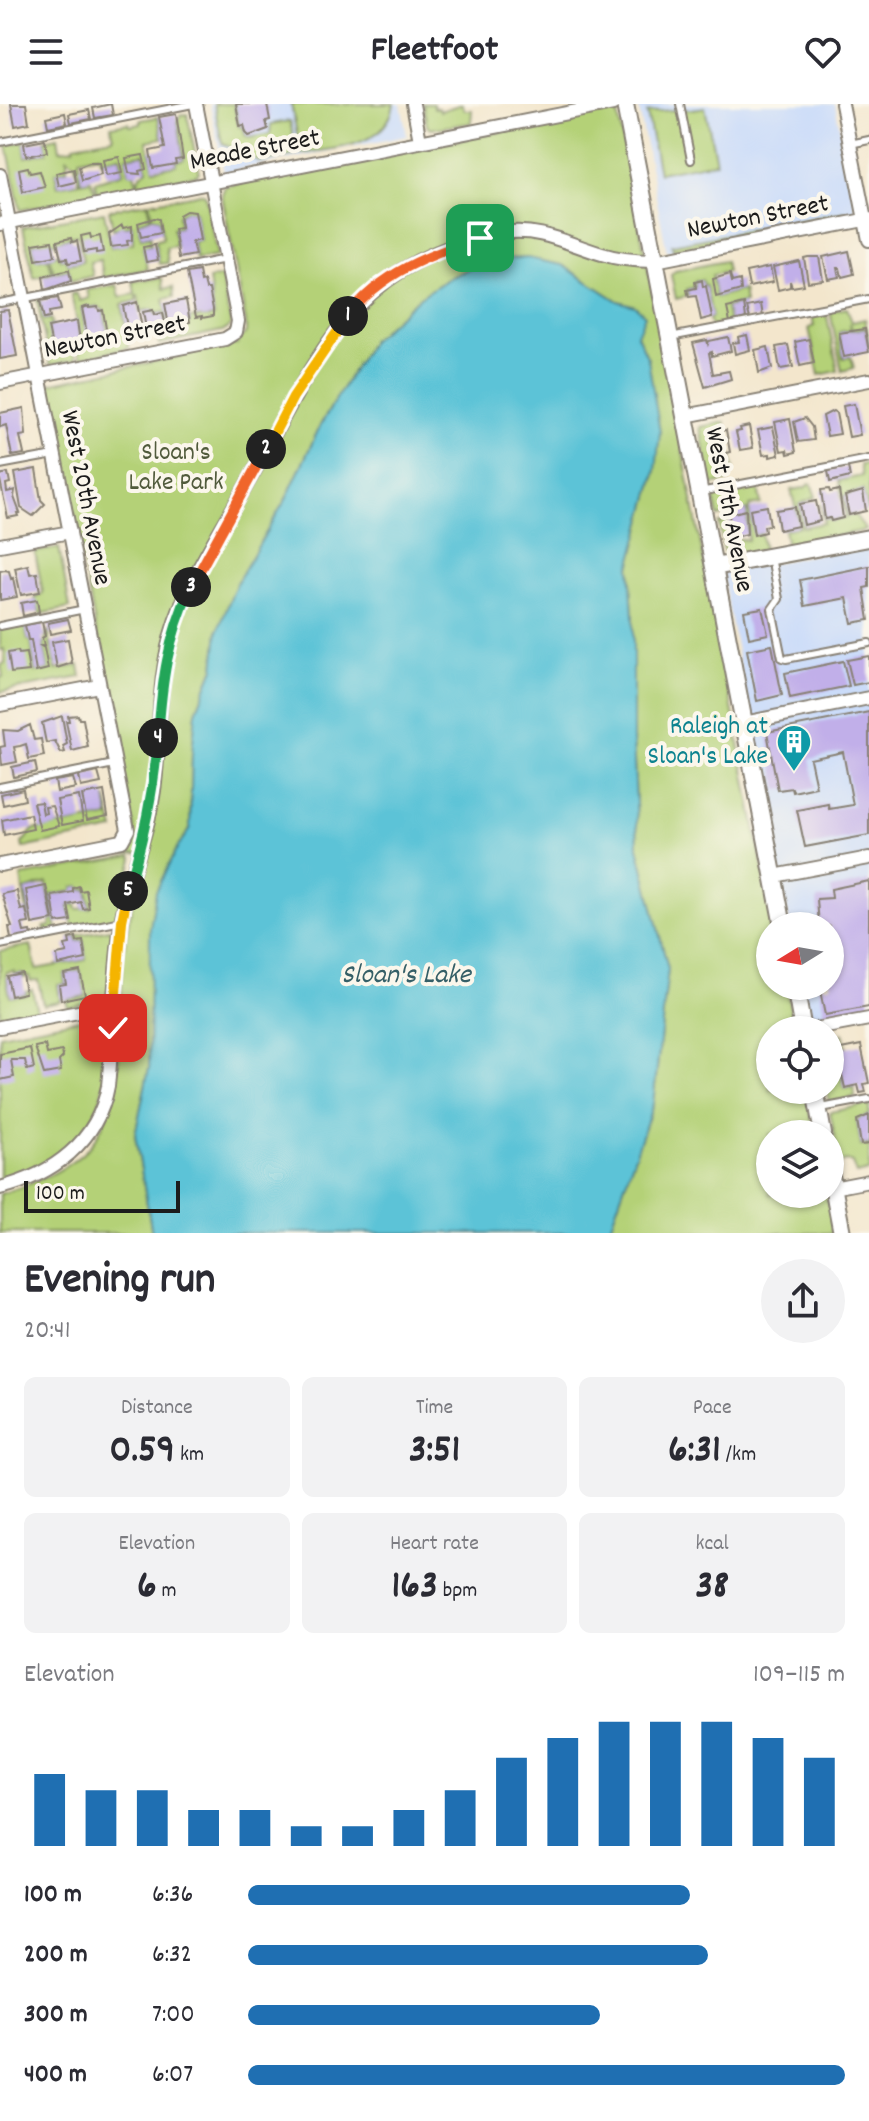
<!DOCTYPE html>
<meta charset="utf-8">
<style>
body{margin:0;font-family:Dekko,sans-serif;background:#f2f2f3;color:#2b2b33;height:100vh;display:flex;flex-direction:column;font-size:30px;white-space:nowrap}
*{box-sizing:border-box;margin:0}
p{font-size:26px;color:#7c7c81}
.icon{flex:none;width:44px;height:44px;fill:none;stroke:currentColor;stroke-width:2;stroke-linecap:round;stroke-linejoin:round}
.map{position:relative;height:1129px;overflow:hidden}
.sheet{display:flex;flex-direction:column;background:#fff;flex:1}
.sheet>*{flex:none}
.needle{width:52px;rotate:259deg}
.fabs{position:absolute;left:756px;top:808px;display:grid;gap:16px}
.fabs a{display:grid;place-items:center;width:88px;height:88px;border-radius:50%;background:#fff;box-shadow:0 2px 6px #0004;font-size:40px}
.scale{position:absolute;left:24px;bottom:20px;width:156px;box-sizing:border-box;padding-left:8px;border:4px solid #1c1c1c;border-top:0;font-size:22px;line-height:28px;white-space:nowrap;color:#1c1c1c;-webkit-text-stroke:6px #fbf7ec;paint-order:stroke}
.pin{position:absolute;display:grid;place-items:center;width:68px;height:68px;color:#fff;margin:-34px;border-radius:16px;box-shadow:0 4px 12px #0006}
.km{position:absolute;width:40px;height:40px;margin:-20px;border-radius:50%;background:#222;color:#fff;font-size:22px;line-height:40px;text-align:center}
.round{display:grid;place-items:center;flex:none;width:84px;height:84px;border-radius:42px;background:#f2f2f3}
.summary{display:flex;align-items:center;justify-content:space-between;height:136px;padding:0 24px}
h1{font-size:44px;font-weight:700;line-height:60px}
.stats{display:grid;grid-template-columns:repeat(3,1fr);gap:12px;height:136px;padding:8px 24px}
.stats div{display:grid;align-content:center;border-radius:12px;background:#f2f2f3;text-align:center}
.stats b{font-size:40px;font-weight:700}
.stats small{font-size:22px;font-weight:400}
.stats p{font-size:22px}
.chart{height:224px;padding:16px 24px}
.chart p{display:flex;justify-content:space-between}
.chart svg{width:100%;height:144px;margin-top:8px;stroke:#1f6fb2;stroke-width:6}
ul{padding:0 24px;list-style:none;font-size:26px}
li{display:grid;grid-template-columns:128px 96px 1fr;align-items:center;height:60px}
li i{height:20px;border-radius:10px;background:#1f6fb2}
header{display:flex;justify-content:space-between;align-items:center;height:104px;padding:0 24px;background:#fff;font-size:36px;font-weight:700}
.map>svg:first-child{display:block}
.built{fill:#cbdcf9}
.green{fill:#b4d177;stroke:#68764a;stroke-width:2;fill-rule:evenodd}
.water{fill:#5bc3d7;stroke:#3c707a;stroke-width:2}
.building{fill:#c1afe9}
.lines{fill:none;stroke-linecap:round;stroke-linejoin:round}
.service-casing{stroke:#888174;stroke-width:10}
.minor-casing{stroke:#888174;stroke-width:16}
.tertiary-casing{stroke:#888174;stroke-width:20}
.service{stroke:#fff;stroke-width:6}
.minor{stroke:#fff;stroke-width:12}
.tertiary{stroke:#fff;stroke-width:16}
.split-1-casing{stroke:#fff;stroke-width:16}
.split-2-casing{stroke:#fff;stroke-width:16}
.split-3-casing{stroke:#fff;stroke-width:16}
.split-4-casing{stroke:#fff;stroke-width:16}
.split-5-casing{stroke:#fff;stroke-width:16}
.split-6-casing{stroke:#fff;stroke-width:16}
.split-1{stroke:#f0652b;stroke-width:10}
.split-2{stroke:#f5b400;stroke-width:10}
.split-3{stroke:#f0652b;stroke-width:10}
.split-4{stroke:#22a559;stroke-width:10}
.split-5{stroke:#22a559;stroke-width:10}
.split-6{stroke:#f5b400;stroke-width:10}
.labels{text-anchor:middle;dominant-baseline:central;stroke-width:8;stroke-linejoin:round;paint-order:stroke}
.street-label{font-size:26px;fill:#1c1c1c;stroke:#fbf7ec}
.park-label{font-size:26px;fill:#515b3c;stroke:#fbf7ec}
.culture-label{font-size:26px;fill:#0d838f;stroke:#fbf7ec;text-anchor:end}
.water-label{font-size:28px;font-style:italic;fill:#355f67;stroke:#fbf7ec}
</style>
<header><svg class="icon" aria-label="menu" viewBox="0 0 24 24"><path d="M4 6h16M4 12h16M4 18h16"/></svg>Fleetfoot<svg class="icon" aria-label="heart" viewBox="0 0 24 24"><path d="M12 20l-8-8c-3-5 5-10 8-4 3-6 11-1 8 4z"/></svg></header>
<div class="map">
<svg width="869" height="1129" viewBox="0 0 869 1129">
<rect width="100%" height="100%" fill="#fbf7ec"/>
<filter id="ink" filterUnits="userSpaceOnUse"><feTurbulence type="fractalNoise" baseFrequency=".0125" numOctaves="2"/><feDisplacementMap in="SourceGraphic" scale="16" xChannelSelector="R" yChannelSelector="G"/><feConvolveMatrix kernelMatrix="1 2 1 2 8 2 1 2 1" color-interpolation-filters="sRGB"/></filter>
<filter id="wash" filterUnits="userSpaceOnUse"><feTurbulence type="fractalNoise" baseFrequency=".006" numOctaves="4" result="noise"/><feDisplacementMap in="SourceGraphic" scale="32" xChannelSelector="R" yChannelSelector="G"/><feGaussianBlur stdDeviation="1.8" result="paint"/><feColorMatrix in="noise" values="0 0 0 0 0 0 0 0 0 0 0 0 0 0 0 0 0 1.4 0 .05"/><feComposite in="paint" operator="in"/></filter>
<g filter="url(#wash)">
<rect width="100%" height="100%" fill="#f3e6cc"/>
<path class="built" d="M210 0H401L407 32 224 68Z
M638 0H835L857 112 667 148Z
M869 440V910L809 921 802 882H830V822H790L722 469Z"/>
<path class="green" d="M214 0H234L239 23 243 22 245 31 249 34 270 30 271 20 290 17 297 51 260 58 222 39Z
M291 0H394C387 43 335 44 301 50Z
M423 0H433L434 4H439L440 7 462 0 465 6H472L471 19 430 25 427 22Z
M705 3 716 58 659 69 647 9C667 5 686 7 705 3Z
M617 5 774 822H770V882H786L794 926H770V986H806L814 1030H770V1090H826L833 1129H608L653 1000 668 865 638 743 633 634V512L630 463 656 366 648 255 637 231 635 202 618 197 562 161 491 155 451 173 420 193 371 237 321 320 287 393 218 527 214 564 196 608 192 649 190 725 178 742 151 923 149 964 135 1031 152 1129H0V1090C28 1081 60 1070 82 1050 131 1005 117 907 124 846 128 813 137 782 146 750L121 749V746L130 739 134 724 49 280 237 240 246 228V218L222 91 225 82Z
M187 10 199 68 196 71 140 82 138 74 147 65 144 50 126 53 128 68 134 69 138 83 98 91 95 78 123 69 120 52 100 57 99 51 79 55 81 76 79 77 75 60 67 54V66L55 69 58 82 91 76 96 91 20 106 7 41 24 37 26 53 47 48 45 36 58 33 60 46 74 44V41L113 34 111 22 129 19 130 22 141 20V16L158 13 162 34 147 37 154 65 176 61V57L184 55 178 19 180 11Z
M201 89 205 91 217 152 196 156 193 138 200 136 195 108 186 107 178 111 180 123 173 125 176 142 166 144 168 159 159 160 155 137 163 134 159 115 152 113 149 99Z
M147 99 150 114 138 118 141 134 150 132 151 141 143 143 148 165 104 174 100 156 90 158 93 172 71 177 69 166 54 168 49 154 59 149 60 155 67 154 68 160 83 157 78 130 57 138 33 140 36 156 48 154 52 169 34 174 23 123 104 108 111 143 133 139 132 121 113 125 109 106Z
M844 108 845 113 673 146 672 141Z
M725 157 727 168 712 171 716 193 743 186 745 199 726 203 729 219 711 223 709 215 712 213 706 182H704L702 176 695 177 696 183 687 185 688 192 676 195 671 171 675 167Z
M221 173 231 221 226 226 159 240 156 226 167 223 164 208 155 210 153 205 141 207 138 192H136V197L122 200 129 244 80 254 77 238 81 237 71 190 76 189 80 197 89 194 87 186 117 181 120 193 135 190 133 177 162 174 164 185 173 183 174 193 164 195 170 223 190 219V214L214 213 209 175ZM89 202V204L98 202 103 206 108 231 87 235 81 204Z
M37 196H40L44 216 51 215 52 222 48 223 52 243 73 239 76 256 50 261Z
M847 204 852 218 865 215 869 243 866 224 852 226 850 219 851 226 839 228 843 254 851 253 854 264 842 267 830 207Z
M826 208 838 267 819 271 809 224 814 222 812 211Z
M725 318 727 325 712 328 717 351 731 349 734 366 727 367 729 377 711 381 700 323Z
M869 359V409L863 386 844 392 848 412 855 411 866 426 787 442 784 426 800 422 791 386 804 384 811 379 816 393 799 400 803 423 824 419 820 399 825 415H830L831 417 846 414 839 377 862 372 860 361Z
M752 381 753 384 758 383 761 400 750 402 749 405 754 431 761 430 764 446 731 453 724 448 719 419H729L732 434 748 436 747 406 718 413 713 389Z
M59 444 70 504 40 510 35 494 43 489 35 448Z
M25 521 28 536H31L35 568 48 565 44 542 48 526 56 566 79 561 81 573 0 588V573H3L1 561 5 559 4 545 0 546V526Z
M106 693 114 726 23 744 22 739 33 726 109 713Z
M131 752 133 755 118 809 112 816 73 824 68 801 76 800 77 805 90 804 87 785 81 786 80 782 73 783V787L51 791 57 827 47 829 44 823 51 822 50 817 53 815 47 779 25 786 30 814H28L21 772Z
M110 825 114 833 108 893 68 903 66 896 85 892 80 867 64 870 65 880 58 881 60 897 43 900 38 876 30 877 29 872 23 873 22 869 15 870 14 867 7 868 6 871 10 892 26 890V887L32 885 37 907 0 914V847L31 841 36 865 86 856 83 836 78 837 76 832 69 833Z
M99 911H105L108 916C107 938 108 962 103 984 93 1036 47 1064 0 1080V931Z
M843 930 846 944 836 946 832 949 835 966 840 965 844 985 854 983 855 993 829 998 827 986H830V933Z
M869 1000V1011L857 1016 861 1042 869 1040V1067L856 1070 852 1059 847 1057 840 1059 830 1008Z"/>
<path class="water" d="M528 154 562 161 618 197 635 202 645 211 637 231 648 255 660 328 656 366 630 463 633 512V634L638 743 668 865 653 1000 608 1129H152L135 1031 149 964 150 824 156 787 178 742 190 725 192 648 196 608 214 564 218 527 237 478 287 393 321 320 371 237 420 193 451 173 491 155Z"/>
<g id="blocks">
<path class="building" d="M11 0H26L29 19 15 22Z
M111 0 113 11 95 14 93 4Z
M236 0H267L270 16 266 17 268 25 249 32 246 29 244 21 240 22Z
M89 6 91 15 71 19 69 10Z
M65 9 67 19 48 23 46 13Z
M176 10 183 55 175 56 176 60 153 64 150 47 165 44 159 13Z
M45 36 47 48 26 52 24 40Z
M143 51 146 65 139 67 140 70 129 69 126 54Z
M119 53 122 69 106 72 103 56Z
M89 59H99L101 71 82 77 79 63Z
M28 63 30 69 40 67 45 83 23 88 19 65Z
M74 65 76 78 59 82 56 69Z
M186 107 195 108 200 136 192 138 195 151 179 154 174 125 181 124 179 111Z
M154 114 159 115 161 129 141 133 138 119Z
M122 121 123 124 132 122V136L127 137 128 141 111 143 109 130Z
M90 130 91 134 100 132 103 148 96 149V146L84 148 81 132Z
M71 134 72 138 77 137 81 157 68 159 67 154 61 155 57 137Z
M52 137 55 152 36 156 33 140Z
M155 141 158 156 146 158 143 143Z
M849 147 854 170 842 173 840 164H837L839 173 828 175 823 153Z
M808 153H819L823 176 808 178 804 154Z
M799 157 804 181 792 183 790 177V183L778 186 773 163Z
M770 163 773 178 749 183 746 168Z
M69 166 71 177 45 186 43 173Z
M199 167 201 178 204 177 206 185H209L213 205V212L202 214V212L196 213 187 169Z
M730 170 732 178 740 176 741 186 716 193 713 175Z
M702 176 703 183 706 182 712 213 701 216 696 192 689 193 687 186 696 184 695 178Z
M58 194 61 206 49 208 50 214 44 215 40 197Z
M186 196 190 218 169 222 165 200Z
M137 198 143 230 129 233 123 202Z
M744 200 746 214 730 218 727 204Z
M761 200 763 213 750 215 747 203Z
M89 202V204L98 203 99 207 103 206 107 231 88 235 82 204Z
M8 206 17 252 0 255V207Z
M153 206 154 211 163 209 166 223 146 225 143 208Z
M77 217 80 237 52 243 48 223Z
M865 225 869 248 844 253 839 229Z
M747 231 750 246 735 250 733 239 739 238 738 233Z
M728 233 731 247 712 252V248L709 249 713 270 729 267 731 275 705 283 693 239 707 236 708 240 709 237Z
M809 235 814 259 800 262 795 238Z
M788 241 793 263 780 265 776 243Z
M768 243 772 264 759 269 755 246Z
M854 300 860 331 849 333 843 302Z
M24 304 26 331 20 332 24 350 12 352 6 321 0 323V309Z
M833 307 836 309 840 330 827 332 823 312Z
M805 314 812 323 814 336 798 338 794 318Z
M790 315 796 348 788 350 787 346 781 347 775 318Z
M749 322 753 344 740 346 736 328 741 327 740 324Z
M773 323 779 351 770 353V350L763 351 758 326Z
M726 326 730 348 718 351 713 328Z
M848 363 850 373 830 378 828 367Z
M36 365 41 396 45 400 33 412 21 404 15 369Z
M8 369 10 379 6 380 7 388 15 386 14 393 20 409H17L18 412 8 414 0 376V371Z
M829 385 830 388 839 386 843 414 831 417 830 414 825 415 821 386Z
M863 387 866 407 849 411 845 392Z
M816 397 820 417 804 421 800 400Z
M767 402 770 421 764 422 765 428 754 431 750 405Z
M795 403 798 422 779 426 776 406Z
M746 406 747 430 732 434 729 410Z
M28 461 30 470 37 469 40 488 21 491 15 464Z
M869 462V483L864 484 869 516 852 519 847 494 805 502 800 476Z
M5 466 9 467 11 475 13 474 17 493 0 496V467Z
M37 496 39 508 23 512 21 499Z
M762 504 768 530 749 534 744 507Z
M68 515 71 526 50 530 48 519Z
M42 518 45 532 42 534 44 542H41L44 544 48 565 36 568 31 536H28L25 521Z
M68 535 72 559 57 564 52 538Z
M772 541 782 591 757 597 747 546Z
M18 547 19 550 26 549 29 567 11 569 8 549Z
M869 552V578L853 581 847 556Z
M843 557 849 582 790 594 785 569Z
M869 608V731L805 743 797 706 828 700 829 705 853 701 843 648 810 655 816 683 793 688 792 684 778 686 767 628Z
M78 611 79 615H83L88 643 72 647 66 617H69L68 612Z
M62 612 67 640 63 642 65 648 61 649 55 637 46 639 42 619Z
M30 621 34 636 41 635 44 652 29 655 26 640 20 642 14 643 17 658 2 661 0 643 5 642 3 626 18 627Z
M35 658 37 668 14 673 12 663Z
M98 668 101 679 81 683 79 672Z
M73 674 76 684 57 688 55 677Z
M23 685 25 696 3 701 1 690Z
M104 687 108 712 87 716 82 691Z
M79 692 83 717 62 721 57 696Z
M41 698 43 710 46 709 45 703 52 702 59 722 40 726 33 699Z
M30 710 33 725 4 731 2 716Z
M869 777V903L825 911 819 882H830V822H819L817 795 832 794 831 785Z
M46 782 53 816 32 820 26 786Z
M79 782 80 787 86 786 89 804 83 805 81 798 68 801 71 817 56 819 52 792 73 788V784Z
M17 787 21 806 26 805 29 819 22 820 24 828 30 827 31 832 11 835 9 823H12L2 790Z
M76 833 77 838 83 837 86 855 58 861 57 851 67 849 65 841 70 840 69 835Z
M80 867 85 891 61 896 59 881 66 880 64 870Z
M22 869 25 889 11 892 7 872Z
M45 941 47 950 62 947 63 953 59 957 61 967 44 970 35 943Z
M861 941 869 979 864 980 866 988 860 989 858 981 845 984 836 946Z
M30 944 34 964 27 966 25 956H11L14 973 0 976V950Z
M869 1011V1040L861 1041 857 1016Z"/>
</g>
</g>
<g filter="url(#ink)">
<use href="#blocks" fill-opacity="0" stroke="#888174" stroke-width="2"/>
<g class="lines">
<defs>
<path id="service" d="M680 0 691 56
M0 38 193 0
M850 40 869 36
M0 199 226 155
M670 233 869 195
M0 361 54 351
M700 388 869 355
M771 453 779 495 772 505 782 554 786 555 869 539
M0 522 85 505
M0 683 114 660
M0 841 122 817
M821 1004 869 995"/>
<path id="minor" d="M413 0 420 37
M842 0 869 136
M0 71 128 726 122 737 0 761
M0 120 613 0
M0 279 225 235 236 228 238 217 196 0
M685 312 869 276
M0 441 70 428
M0 601 99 582
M744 619 869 594
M774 772 869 754
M0 923 115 901
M810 926 869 915
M0 1084C52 1071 98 1038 108 982 114 926 113 869 122 814 130 768 150 725 155 679 161 625 157 570 175 518 193 467 225 420 251 373 318 253 351 157 503 129 539 123 568 140 602 150 620 156 637 157 655 157L869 115
M833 1084 869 1077"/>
<path id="tertiary" d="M625 0 783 822
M714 463 869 434
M795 882 803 926
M815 986 823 1030
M830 1066 842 1129"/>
</defs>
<use href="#service" class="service-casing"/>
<use href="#minor" class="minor-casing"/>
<use href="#tertiary" class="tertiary-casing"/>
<use href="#service" class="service"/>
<use href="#minor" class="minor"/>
<use href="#tertiary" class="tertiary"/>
</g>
</g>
<g class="lines" filter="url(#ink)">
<defs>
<path id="split-1" d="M348 212C380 169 431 150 480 134"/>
<path id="split-2" d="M266 345 293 293 348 212"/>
<path id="split-3" d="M191 483 266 345"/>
<path id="split-4" d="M158 634C162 576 167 536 191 483"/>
<path id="split-5" d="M128 787C143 734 154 689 158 634"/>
<path id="split-6" d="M113 924 122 817 128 787"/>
</defs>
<use href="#split-1" class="split-1-casing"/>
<use href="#split-2" class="split-2-casing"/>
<use href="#split-3" class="split-3-casing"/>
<use href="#split-4" class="split-4-casing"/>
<use href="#split-5" class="split-5-casing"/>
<use href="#split-6" class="split-6-casing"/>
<use href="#split-1" class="split-1"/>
<use href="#split-2" class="split-2"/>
<use href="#split-3" class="split-3"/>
<use href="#split-4" class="split-4"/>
<use href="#split-5" class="split-5"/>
<use href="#split-6" class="split-6"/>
</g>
<defs>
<symbol id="building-pin" viewBox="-11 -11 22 30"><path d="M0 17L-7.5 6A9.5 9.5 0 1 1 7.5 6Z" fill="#0f9aa8" stroke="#fbf7ec"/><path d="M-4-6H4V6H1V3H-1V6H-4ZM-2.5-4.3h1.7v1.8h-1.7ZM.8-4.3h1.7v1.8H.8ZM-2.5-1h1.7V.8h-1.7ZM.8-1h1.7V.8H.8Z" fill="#fff"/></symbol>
</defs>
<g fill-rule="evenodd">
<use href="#building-pin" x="774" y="618" width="40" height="54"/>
</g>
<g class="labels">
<g class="street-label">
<text transform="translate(255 47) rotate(-11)">Meade Street</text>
<text transform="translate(758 114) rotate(-11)">Newton Street</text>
<text transform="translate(115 234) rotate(-11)">Newton Street</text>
<text transform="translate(85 394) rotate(79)">West 20th Avenue</text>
<text transform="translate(728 406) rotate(79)">West 17th Avenue</text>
</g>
<g class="park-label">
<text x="176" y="349">Sloan's<tspan x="176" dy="30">Lake Park</tspan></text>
</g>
<g class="culture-label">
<text x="768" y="623">Raleigh at<tspan x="768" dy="30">Sloan's Lake</tspan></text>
</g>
<g class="water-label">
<text x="406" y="873">Sloan's Lake</text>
</g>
</g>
</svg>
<div class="fabs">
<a><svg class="needle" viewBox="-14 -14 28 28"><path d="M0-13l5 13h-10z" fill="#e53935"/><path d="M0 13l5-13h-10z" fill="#7c7c81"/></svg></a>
<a><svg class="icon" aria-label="locate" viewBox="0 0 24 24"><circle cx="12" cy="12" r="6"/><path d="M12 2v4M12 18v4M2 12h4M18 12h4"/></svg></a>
<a><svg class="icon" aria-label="layers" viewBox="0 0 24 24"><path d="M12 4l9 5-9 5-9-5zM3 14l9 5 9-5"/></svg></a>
</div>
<div class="scale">100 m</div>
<div class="pin" style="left:480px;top:134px;background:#1e9e55"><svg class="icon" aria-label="arrive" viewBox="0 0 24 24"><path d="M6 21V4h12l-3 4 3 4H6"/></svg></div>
<div class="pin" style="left:113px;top:924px;background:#d93025"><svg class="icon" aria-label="check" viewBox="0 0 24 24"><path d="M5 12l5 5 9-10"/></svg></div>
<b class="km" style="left:348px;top:212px">1</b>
<b class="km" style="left:266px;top:345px">2</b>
<b class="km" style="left:191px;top:483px">3</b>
<b class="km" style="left:158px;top:634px">4</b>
<b class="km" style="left:128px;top:787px">5</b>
</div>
<section class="sheet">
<div class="summary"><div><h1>Evening run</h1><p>20:41</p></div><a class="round"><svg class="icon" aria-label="share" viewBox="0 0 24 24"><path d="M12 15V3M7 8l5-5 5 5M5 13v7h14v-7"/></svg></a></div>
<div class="stats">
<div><p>Distance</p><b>0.59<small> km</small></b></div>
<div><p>Time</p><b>3:51</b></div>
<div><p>Pace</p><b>6:31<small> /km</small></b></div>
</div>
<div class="stats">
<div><p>Elevation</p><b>6<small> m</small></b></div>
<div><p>Heart rate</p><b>163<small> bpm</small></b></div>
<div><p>kcal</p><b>38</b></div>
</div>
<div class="chart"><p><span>Elevation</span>109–115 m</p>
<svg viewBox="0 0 160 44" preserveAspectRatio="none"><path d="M5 44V22M15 44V27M25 44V27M35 44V33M45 44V33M55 44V38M65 44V38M75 44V33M85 44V27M95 44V17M105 44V11M115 44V6M125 44V6M135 44V6M145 44V11M155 44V17"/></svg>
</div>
<ul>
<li><b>100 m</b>6:36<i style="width:74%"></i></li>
<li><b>200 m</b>6:32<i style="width:77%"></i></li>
<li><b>300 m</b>7:00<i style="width:59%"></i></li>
<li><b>400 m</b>6:07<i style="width:100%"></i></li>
</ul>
</section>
